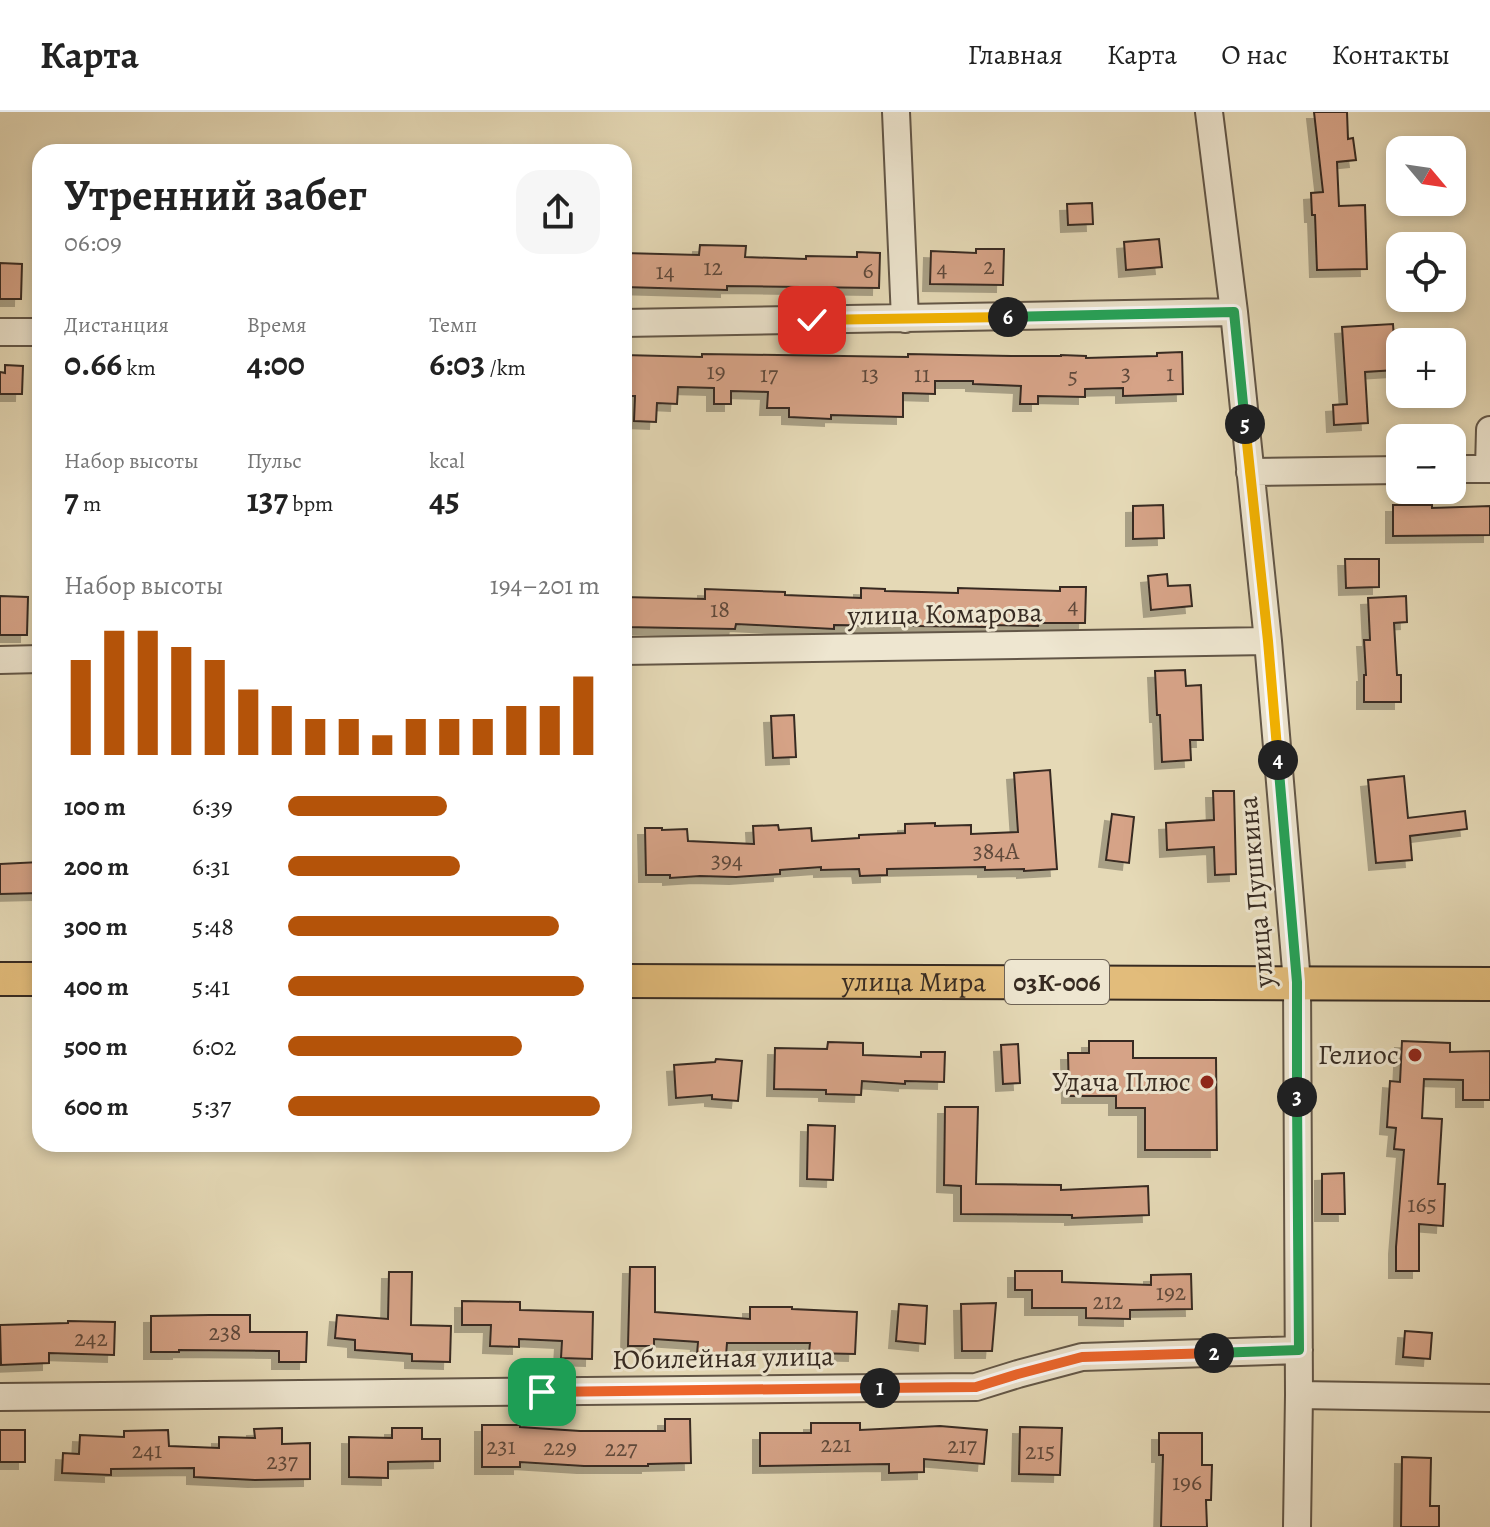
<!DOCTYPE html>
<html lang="ru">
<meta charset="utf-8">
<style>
body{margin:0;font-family:Alegreya,serif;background:#f6f6f6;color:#222;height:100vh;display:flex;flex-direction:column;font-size:30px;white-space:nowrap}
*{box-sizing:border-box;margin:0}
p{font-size:26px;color:#767676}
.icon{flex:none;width:44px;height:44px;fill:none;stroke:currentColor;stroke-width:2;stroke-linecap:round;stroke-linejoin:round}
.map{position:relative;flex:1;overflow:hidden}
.sheet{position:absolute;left:32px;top:32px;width:600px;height:1008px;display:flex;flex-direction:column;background:#fff;border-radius:24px;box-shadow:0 4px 12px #0003}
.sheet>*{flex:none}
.needle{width:52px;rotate:119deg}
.controls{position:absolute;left:1386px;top:24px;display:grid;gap:16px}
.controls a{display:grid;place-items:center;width:80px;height:80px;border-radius:16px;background:#fff;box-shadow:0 4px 12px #0003;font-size:40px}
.pin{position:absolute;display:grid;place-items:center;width:68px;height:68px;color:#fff;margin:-34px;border-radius:16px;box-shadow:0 4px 12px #0006}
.km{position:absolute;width:40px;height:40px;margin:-20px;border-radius:50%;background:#222;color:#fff;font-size:22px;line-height:40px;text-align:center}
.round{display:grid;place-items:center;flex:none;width:84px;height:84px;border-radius:24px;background:#f6f6f6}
.summary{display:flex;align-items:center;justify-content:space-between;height:136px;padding:0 32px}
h1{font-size:44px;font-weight:600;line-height:60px}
.stats{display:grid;grid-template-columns:repeat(3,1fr);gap:12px;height:136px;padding:8px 32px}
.stats div{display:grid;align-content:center}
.stats b{font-size:34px;font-weight:600}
.stats small{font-size:22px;font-weight:400}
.stats p{font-size:22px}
.chart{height:224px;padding:16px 32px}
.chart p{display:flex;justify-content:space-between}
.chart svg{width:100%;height:144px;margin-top:8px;stroke:#b45309;stroke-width:6}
ul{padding:0 32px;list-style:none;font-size:26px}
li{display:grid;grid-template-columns:128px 96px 1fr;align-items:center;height:60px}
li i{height:20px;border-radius:10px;background:#b45309}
header{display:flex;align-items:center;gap:48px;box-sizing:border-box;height:112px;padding:0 40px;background:#fff;border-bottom:2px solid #e0e0e0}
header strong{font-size:38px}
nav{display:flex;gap:44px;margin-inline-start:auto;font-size:28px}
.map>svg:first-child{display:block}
.building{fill:#d6a387;stroke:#372b22;stroke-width:2;filter:url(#shadow)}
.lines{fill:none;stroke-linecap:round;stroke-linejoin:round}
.minor-casing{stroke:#625647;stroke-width:30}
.major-casing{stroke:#372b22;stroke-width:36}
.minor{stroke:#eee6d0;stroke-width:26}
.major{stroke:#e2bc7b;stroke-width:32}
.split-1-casing{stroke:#fff;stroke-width:16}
.split-2-casing{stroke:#fff;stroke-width:16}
.split-3-casing{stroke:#fff;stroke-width:16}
.split-4-casing{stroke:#fff;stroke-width:16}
.split-5-casing{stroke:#fff;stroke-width:16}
.split-6-casing{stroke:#fff;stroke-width:16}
.split-7-casing{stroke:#fff;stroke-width:16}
.split-1{stroke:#f0652b;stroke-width:10}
.split-2{stroke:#f0652b;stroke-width:10}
.split-3{stroke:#22a559;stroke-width:10}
.split-4{stroke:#22a559;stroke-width:10}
.split-5{stroke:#f5b400;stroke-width:10}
.split-6{stroke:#22a559;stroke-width:10}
.split-7{stroke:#f5b400;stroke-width:10}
.poi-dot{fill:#8f2418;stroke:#eee6d0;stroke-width:3}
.labels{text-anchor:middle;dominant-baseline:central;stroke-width:6;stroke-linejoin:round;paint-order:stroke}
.number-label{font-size:24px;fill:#5f493b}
.shield{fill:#eee6d0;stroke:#6e6356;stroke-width:2}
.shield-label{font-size:26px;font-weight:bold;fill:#372b22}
.street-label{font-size:28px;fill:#372b22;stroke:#eee6d0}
.poi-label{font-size:28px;fill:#372b22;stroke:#eee6d0;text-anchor:end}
</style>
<header>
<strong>Карта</strong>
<nav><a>Главная</a><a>Карта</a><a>О нас</a><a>Контакты</a></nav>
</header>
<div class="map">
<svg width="1490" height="1415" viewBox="0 0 1490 1415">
<defs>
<filter id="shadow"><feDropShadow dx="-7" dy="7" stdDeviation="0" flood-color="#0004"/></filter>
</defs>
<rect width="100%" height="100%" fill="#e5d9b6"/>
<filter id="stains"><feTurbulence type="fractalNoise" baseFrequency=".0025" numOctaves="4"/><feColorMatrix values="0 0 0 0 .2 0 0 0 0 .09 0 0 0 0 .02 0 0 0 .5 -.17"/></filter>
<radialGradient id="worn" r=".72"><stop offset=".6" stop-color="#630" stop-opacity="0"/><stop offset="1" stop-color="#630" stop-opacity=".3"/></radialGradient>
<path class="building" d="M1314 0H1347L1348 27 1353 26 1356 48 1337 50 1339 94 1365 93 1367 157 1317 158 1315 103H1312L1311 81 1323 80Z
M1092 91 1093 112 1068 113 1067 92Z
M1159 127 1162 155 1126 158 1124 130Z
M700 133 746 134 745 145 806 147V144L857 145V140L880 141 879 176 727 174V178L624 175V141L699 143Z
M976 137H1004L1003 173 930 172 931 139 976 141Z
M0 151 22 152 21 187H0Z
M1393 212 1396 258 1365 260 1368 311 1334 313 1333 293 1347 292 1342 215Z
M1182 240 1183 282 1123 284V276L1085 277V285L1038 284V292H1020L1021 274 973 272V269H935V282L903 281V305L831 303V307L789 305V296H767L768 280 731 279V292H714V276L678 275 677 292 657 291 656 310 634 309 635 284H624V243L702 245V242L908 245V242L1011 244H1061V243L1086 244V246L1157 244V241Z
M5 253 23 254 22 282H0V260L5 261Z
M1163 393 1164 426 1133 427V394Z
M1393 393H1432V396L1490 394V423L1393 424Z
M1345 447H1379V475L1346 476Z
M1167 462 1168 474 1190 473 1192 494 1151 498 1148 464Z
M1060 475H1086L1085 511H1039L1038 514 990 513V515L834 513V517L736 512 735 517 624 515V485L705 487V477L785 480V483L861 486V476L885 477V479L958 481V476L1060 479Z
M0 484 28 485 27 523H0Z
M1406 484 1407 510 1394 511 1397 563H1401V590H1364V563H1366L1364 528H1370L1368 486Z
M1185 558 1186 574 1201 573 1203 628H1190L1191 648 1162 650 1160 603H1157L1155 559Z
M794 603 796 645 773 646 771 604Z
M1050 658 1057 757 1024 759V757L985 758V755L887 757V763L860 764 859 757 821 758V755L780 758V762L736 765 700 764 670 766V763H646L645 716H662V718L687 717 688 729 754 732 753 714 778 713 779 718 811 716 812 729 859 726V723L905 721V712L935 711V714L971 713V722L1018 720 1014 661Z
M1404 664 1408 706 1465 699 1467 717 1410 724 1412 748 1376 751 1368 668Z
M1213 679H1234L1236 762 1215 763 1214 735 1167 738 1166 711 1214 708Z
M1112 702 1134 705 1129 751 1106 748Z
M40 750V781L0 782V752Z
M1089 929H1133V946H1216L1217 1038H1145V996H1116V984H1069L1068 941H1089Z
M1402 929 1450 931V940L1490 939V988H1463V968L1424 967 1422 1006 1442 1007 1438 1072H1445L1443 1114 1419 1112V1159H1396V1135L1404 1038 1394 1037 1396 1016 1387 1015 1390 969 1400 970Z
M828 930 863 931V943L921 945V940H945L944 970 905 969V972L862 969 861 983 826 982V978L774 977 775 936 827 937Z
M1018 932 1020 971 1003 972 1001 933Z
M716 947 742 949 738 989 712 987V983L676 986 674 953 715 950Z
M945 995H978L976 1072 1061 1073V1078L1148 1074 1149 1103 1072 1106V1103L961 1102V1074L944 1073Z
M808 1013 835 1014 833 1068 807 1067Z
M1344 1061 1345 1102H1322V1062Z
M630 1155H655V1200L750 1207V1195H792V1197L857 1200 855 1242 809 1241 810 1231H727L726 1244 697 1242 698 1230 654 1227V1234H628Z
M1015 1159H1062V1170L1151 1173V1163L1191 1162 1192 1197 1130 1198V1207L1086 1206V1196H1032V1178H1015Z
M389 1160H412L411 1213 451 1214 450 1250 412 1249V1242L355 1238V1228L335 1226 337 1203 388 1207Z
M462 1189 520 1190V1198L593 1200 592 1247 561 1246 562 1229 519 1227V1235L490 1234 491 1213H462Z
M996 1191 992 1239H962L961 1192Z
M899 1192 927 1194 925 1232 896 1229Z
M209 1203H250V1220H307L306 1250H279V1239L179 1238V1240H151V1204Z
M68 1209 115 1210 114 1243 49 1241V1251L1 1253 0 1213 68 1211Z
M1405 1219 1432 1221 1430 1247 1403 1245Z
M665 1307H690L691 1351 648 1352V1354H584L520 1350V1355H482V1313H520V1315L580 1319H665Z
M811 1311H860V1318L940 1314 987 1318 984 1352 924 1347V1360L889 1361V1352L760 1354V1321H811Z
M1020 1315 1062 1316 1060 1363 1019 1362Z
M282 1316V1332L310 1331V1367L255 1368 194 1365V1356L111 1357V1363L62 1361 63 1341 79 1342 80 1323 124 1325V1319L168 1318 169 1334 219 1336V1325L255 1326 254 1317Z
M392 1316H422V1327H440V1349L388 1350V1366L349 1365V1325L392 1326Z
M0 1318H25V1350H0Z
M1159 1321H1202V1353H1212L1211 1388H1206L1207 1415H1161L1163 1343H1159Z
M1402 1345 1431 1346 1430 1394H1439V1415H1401Z"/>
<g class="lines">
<defs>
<path id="minor" d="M896 0 905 207
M1209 0 1234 200 1268 529 1297 870 1299 1283 1297 1415
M624 211 1234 200
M0 220H40
M1489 356 1490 318
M1452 357H1490
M1250 360 1400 358
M624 539 1268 529
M0 548 40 547
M1299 1283 1490 1286
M0 1285 976 1275 1018 1262 1082 1245 1299 1238"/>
<g id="major">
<path d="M0 867H40"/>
<path id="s1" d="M624 869 1490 872"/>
</g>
</defs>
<use href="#minor" class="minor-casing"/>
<use href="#major" class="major-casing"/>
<use href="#minor" class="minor"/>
<use href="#major" class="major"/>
</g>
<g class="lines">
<defs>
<path id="split-1" d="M542 1280 880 1276"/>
<path id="split-2" d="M880 1276 976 1275 1018 1262 1082 1245 1214 1241"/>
<path id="split-3" d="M1214 1241 1299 1238 1297 985"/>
<path id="split-4" d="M1278 648 1297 870V985"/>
<path id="split-5" d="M1245 312 1268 529 1278 648"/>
<path id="split-6" d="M1008 205 1234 200 1245 312"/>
<path id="split-7" d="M812 208 1008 205"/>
</defs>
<use href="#split-1" class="split-1-casing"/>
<use href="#split-2" class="split-2-casing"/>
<use href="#split-3" class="split-3-casing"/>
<use href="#split-4" class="split-4-casing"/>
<use href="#split-5" class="split-5-casing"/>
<use href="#split-6" class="split-6-casing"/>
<use href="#split-7" class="split-7-casing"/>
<use href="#split-1" class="split-1"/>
<use href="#split-2" class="split-2"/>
<use href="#split-3" class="split-3"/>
<use href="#split-4" class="split-4"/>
<use href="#split-5" class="split-5"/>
<use href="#split-6" class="split-6"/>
<use href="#split-7" class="split-7"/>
</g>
<g class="poi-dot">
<circle cx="1415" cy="943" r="8"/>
<circle cx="1207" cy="970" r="8"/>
</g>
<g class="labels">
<g class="number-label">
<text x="989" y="154">2</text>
<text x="713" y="155">12</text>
<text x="942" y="156">4</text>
<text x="868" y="158">6</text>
<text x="665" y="159">14</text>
<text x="716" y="259">19</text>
<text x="1126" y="261">3</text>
<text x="1170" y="261">1</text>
<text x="769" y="262">17</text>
<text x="870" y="262">13</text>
<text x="922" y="262">11</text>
<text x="1073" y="264">5</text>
<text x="1073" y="493">4</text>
<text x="720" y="497">18</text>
<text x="996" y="739">384А</text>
<text x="727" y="748">394</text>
<text x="1422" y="1092">165</text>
<text x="1171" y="1180">192</text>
<text x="1108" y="1189">212</text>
<text x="225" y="1220">238</text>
<text x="91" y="1226">242</text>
<text x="836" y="1332">221</text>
<text x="962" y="1333">217</text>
<text x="501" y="1334">231</text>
<text x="560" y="1335">229</text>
<text x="621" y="1336">227</text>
<text x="147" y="1338">241</text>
<text x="1040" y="1339">215</text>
<text x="282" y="1349">237</text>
<text x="1187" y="1370">196</text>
</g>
<rect class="shield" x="1005" y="848" width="104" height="44" rx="6"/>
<g class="shield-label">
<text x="1057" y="870">03К-006</text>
</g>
<g class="street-label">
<text transform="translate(945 502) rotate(-1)">улица Комарова</text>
<text transform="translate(1256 780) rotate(-95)">улица Пушкина</text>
<text stroke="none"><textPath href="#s1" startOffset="290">улица Мира</textPath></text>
<text transform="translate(723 1246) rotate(-1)">Юбилейная улица</text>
</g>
<g class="poi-label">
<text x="1399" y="943">Гелиос</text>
<text x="1191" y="970">Удача Плюс</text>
</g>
</g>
<rect width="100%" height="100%" filter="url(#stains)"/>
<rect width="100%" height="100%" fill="url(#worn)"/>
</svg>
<div class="controls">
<a><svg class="needle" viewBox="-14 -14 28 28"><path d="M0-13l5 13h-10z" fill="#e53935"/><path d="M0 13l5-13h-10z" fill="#767676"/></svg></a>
<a><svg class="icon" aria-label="locate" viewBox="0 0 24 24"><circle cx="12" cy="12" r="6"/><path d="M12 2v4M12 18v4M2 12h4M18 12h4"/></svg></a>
<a>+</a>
<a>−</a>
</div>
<div class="pin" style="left:542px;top:1280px;background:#1e9e55"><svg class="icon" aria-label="arrive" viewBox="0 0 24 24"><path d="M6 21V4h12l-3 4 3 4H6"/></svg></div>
<div class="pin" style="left:812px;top:208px;background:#d93025"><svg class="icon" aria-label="check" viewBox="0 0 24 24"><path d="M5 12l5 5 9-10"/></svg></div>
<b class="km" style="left:880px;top:1276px">1</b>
<b class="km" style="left:1214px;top:1241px">2</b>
<b class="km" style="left:1297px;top:985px">3</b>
<b class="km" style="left:1278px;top:648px">4</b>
<b class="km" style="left:1245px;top:312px">5</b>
<b class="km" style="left:1008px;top:205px">6</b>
<section class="sheet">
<div class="summary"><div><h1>Утренний забег</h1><p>06:09</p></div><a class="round"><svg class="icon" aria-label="share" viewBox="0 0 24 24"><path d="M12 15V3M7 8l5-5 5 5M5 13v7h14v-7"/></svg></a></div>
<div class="stats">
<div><p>Дистанция</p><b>0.66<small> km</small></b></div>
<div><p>Время</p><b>4:00</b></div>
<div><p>Темп</p><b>6:03<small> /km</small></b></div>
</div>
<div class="stats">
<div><p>Набор высоты</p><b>7<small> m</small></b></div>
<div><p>Пульс</p><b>137<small> bpm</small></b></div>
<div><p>kcal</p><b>45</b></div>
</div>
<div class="chart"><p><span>Набор высоты</span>194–201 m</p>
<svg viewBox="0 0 160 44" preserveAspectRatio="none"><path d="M5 44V15M15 44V6M25 44V6M35 44V11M45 44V15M55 44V24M65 44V29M75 44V33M85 44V33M95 44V38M105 44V33M115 44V33M125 44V33M135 44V29M145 44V29M155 44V20"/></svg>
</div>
<ul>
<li><b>100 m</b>6:39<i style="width:51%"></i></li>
<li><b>200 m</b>6:31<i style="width:55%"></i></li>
<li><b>300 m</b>5:48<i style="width:87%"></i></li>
<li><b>400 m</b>5:41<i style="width:95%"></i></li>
<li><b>500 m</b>6:02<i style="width:75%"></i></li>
<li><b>600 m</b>5:37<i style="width:100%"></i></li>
</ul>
</section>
</div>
